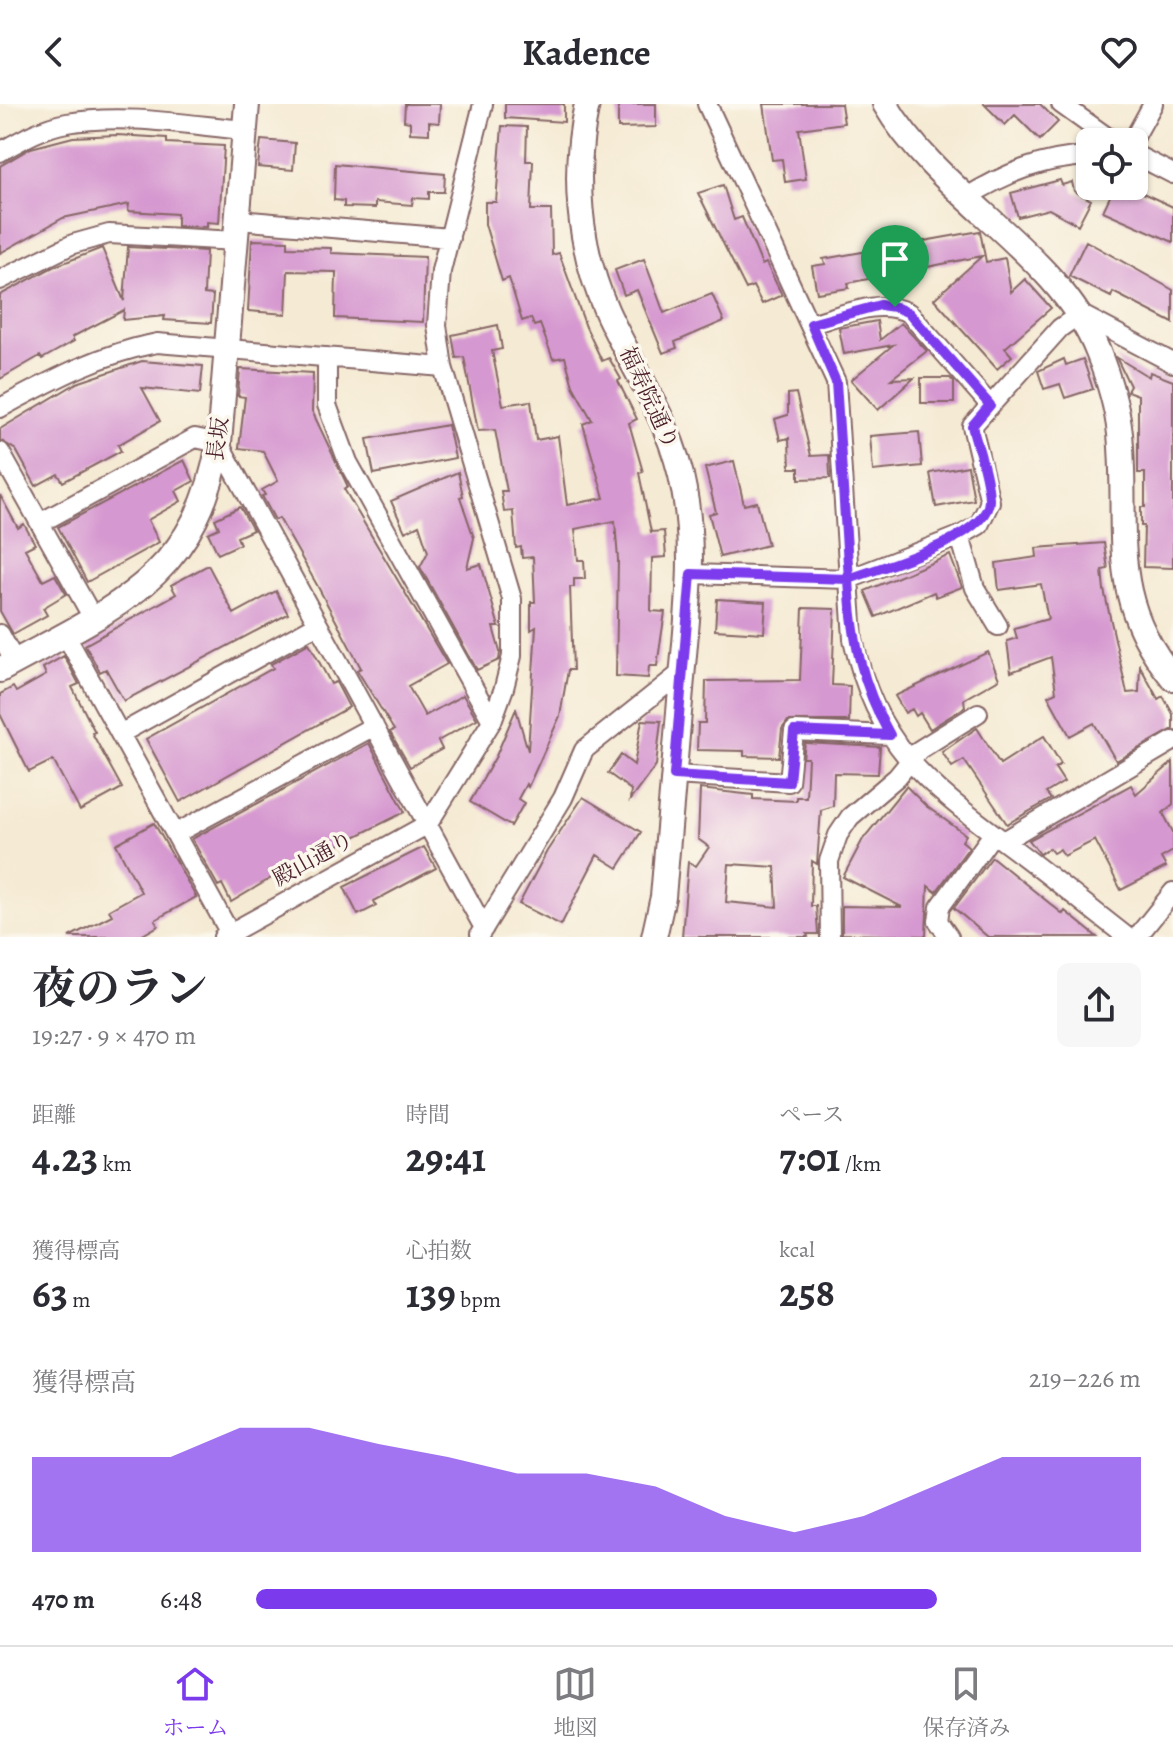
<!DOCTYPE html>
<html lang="ja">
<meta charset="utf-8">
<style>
body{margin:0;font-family:Alegreya,"Noto Serif JP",serif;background:#f7f7f7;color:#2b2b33;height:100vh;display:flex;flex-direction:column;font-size:30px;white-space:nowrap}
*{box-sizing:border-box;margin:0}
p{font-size:26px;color:#7c7c81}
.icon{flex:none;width:44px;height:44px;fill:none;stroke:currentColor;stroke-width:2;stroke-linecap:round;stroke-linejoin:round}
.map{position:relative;height:833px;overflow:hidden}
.panel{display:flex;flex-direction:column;background:#fff;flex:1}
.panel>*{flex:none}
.fabs{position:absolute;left:1076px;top:24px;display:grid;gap:16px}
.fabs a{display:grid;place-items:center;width:72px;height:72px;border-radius:12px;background:#fff;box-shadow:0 2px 6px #0004;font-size:40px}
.pin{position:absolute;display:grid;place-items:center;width:68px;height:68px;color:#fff;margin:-82px -34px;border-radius:50% 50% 50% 0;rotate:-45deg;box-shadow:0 0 8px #0007}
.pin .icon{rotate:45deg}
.round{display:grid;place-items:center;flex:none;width:84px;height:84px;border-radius:12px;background:#f7f7f7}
.head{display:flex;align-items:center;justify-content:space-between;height:136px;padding:0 32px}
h1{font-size:44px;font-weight:700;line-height:60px}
.metrics{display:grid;grid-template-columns:repeat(3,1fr);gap:12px;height:136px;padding:8px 32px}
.metrics div{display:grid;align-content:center}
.metrics b{font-size:40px;font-weight:700}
.metrics small{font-size:22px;font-weight:400}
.metrics p{font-size:22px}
.chart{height:224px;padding:16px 32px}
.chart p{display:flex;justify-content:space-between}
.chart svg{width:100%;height:144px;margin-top:8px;fill:#7c3aed;opacity:.7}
ul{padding:0 32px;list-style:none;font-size:26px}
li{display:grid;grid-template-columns:128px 96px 1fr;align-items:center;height:60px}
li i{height:20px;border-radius:10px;background:#7c3aed}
header{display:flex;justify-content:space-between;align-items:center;height:104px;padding:0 32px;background:#fff;font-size:36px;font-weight:700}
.menu{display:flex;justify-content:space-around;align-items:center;height:112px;border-top:2px solid #e1e1e2;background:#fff;font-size:22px;color:#7c7c81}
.menu a{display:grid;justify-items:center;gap:4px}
.menu .on{color:#7c3aed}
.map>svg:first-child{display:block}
.building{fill:#d698d0;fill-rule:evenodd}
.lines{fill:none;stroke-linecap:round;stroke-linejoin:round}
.street-casing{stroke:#866666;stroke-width:22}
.secondary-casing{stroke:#866666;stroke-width:28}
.street{stroke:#fff;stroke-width:18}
.secondary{stroke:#fff;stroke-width:24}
.route-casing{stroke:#fff;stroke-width:16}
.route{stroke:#7c3aed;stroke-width:10}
.labels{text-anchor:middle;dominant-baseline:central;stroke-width:7;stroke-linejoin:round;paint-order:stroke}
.street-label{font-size:22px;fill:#4a1f2b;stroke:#fbf7ec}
</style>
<header><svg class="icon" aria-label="back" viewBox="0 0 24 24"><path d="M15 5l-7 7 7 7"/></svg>Kadence<svg class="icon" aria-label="heart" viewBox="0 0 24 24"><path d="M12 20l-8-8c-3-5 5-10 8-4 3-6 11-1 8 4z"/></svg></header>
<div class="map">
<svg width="1173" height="833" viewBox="0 0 1173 833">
<rect width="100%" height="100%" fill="#fbf7ec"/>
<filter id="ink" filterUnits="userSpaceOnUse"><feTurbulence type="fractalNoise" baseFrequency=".0125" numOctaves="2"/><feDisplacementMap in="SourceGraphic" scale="16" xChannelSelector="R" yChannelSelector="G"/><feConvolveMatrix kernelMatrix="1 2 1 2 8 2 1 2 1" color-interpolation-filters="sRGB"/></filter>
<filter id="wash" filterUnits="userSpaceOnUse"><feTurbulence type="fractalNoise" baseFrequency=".006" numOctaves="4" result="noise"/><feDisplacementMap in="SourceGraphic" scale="32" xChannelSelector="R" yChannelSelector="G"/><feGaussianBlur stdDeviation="1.8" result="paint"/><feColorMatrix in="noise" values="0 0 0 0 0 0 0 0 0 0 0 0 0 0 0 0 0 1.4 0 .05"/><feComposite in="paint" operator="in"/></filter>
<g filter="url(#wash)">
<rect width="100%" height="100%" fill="#f5ead3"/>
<g id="blocks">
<path class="building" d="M405 0H440L439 19 429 18V30L410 29V18L404 17Z
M505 0H564V18L505 14Z
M618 0H656V23L618 24Z
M764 0H841L844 19 799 25 806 75 785 78 782 55 772 56Z
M984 0H1040L1058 18 1040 36 1015 11 1005 21Z
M502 22 527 23 526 57H533L531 106H551L552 151 559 149 586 223 602 257 609 254 621 275 618 277 637 315 629 319 643 368 639 369 651 428 664 427 666 453 652 454 651 507 665 508 657 562H649L648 574 616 572 618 456 615 417 575 425 578 456H584L585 475H574V483H570L573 566H568L560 612 528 683 526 680 518 695 524 699 511 722 470 698 496 652 516 605 528 647 536 523 531 526V498H535L533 453 522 454 521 443 516 444 513 407 504 408 501 387H507L495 326 478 327 464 253 456 254 452 231 498 221 502 245 492 247 503 301 531 297 536 336 558 332 567 401 604 394 583 320 592 316 573 282 565 253 553 255 540 220 534 222 531 214 522 217 509 174 502 177 485 120V98H496Z
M117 31 167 34V39L224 42 219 119 207 118V123L177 122V110L128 107 129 100 63 114 0 149V62L31 44 73 33Z
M261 36 295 39 293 66 258 63Z
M335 60 445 70 444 88H429V95L413 94 412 101 375 98V104L344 103V97L334 96Z
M1060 76 1062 81 1072 78 1074 87 1091 96 1078 121 1049 105 1018 113 1011 89Z
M723 81 734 116 742 113 762 161 766 159 782 191 762 200 753 182 746 185 698 89Z
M1115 82H1128L1173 103V138L1103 107Z
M980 127 986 158 1005 154 1011 188 1025 175 1051 204 1005 244 1012 252 997 265 934 195 982 152 848 179 849 184 817 189 812 162 826 160 823 155Z
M252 136 288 137V143L331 144V149L425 153 423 218 335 214 336 168 288 167 286 210 248 207Z
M1086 137 1173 186V219L1113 188 1111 193 1069 172Z
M128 143 206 147 204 190 213 191 211 219 164 216 165 212 123 216 124 206 72 233 74 237 42 255 40 252 0 275V191L53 163 102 144 124 197Z
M644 155 664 209 712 190 724 217 675 238 677 244 663 249 637 186 624 191 615 166Z
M877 217 880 236 901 219 927 247 891 275 914 274 878 306 851 276 893 241 844 250 839 224Z
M1116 253 1149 273 1150 268 1173 277V464L1143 463 1144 422H1141V403H1145V369H1138V291L1127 287 1130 282Z
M1064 255 1066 261 1083 255 1093 285 1065 294 1060 280 1044 285 1038 267Z
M142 257 203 262 200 290 142 284 160 317 118 341 121 347 63 378 58 370 36 382 16 346 0 336V325L77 279Z
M240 265 313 269 312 307 348 383 344 385 447 560 408 582 425 612 463 591 477 615 438 637 442 645 410 663 390 628 394 626 357 566 361 564 317 481 279 414 275 416 262 392 265 391 262 386 278 377 263 347 239 344 245 293 238 292Z
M921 274H950L954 278V299H921Z
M796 289 811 352 829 351 830 374 799 375V364H790L789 334 780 336 775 315 788 311V290Z
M448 321 455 354 374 370 367 335Z
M919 328 922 362 873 367 870 332Z
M184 356 194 377 176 387 181 397 148 416 159 438 87 478 58 423Z
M734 357 744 401 757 398 768 441 720 453 709 410 716 408 705 364Z
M968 362 974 396 936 403 930 369Z
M458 368 463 392 460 393 474 434 467 464 481 460 499 523H493L500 548 499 556 477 566 420 463 428 448 419 421 405 428 391 397Z
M0 391 18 424 24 420 35 440 25 445 43 477 55 471 66 490 43 504 47 511 13 530 0 507Z
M240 403 253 426 237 433 240 440 218 450 208 429 219 424 215 415Z
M1104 439 1108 465 1102 466 1104 486 1127 589 1139 588 1140 562 1158 595 1163 592 1173 610V625L1116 657 1094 619 1070 632 1048 592 1056 588 1051 553 1011 568 1007 537 1017 534 1014 524 1048 515 1041 480 999 486 996 459 1037 453 1036 444Z
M950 451 962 483 936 493 934 488 876 513 865 487Z
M208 461 234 510 276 487 288 510 124 597 106 565 100 568 85 541 176 490 171 481Z
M717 495 766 498 764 529 715 526Z
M803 504 835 505 832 581 850 582 849 617H788L782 625 779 653 744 652V647L697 646 698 619H705L706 577 800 576Z
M309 539 331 580 336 578 349 603 180 698 146 635 273 564 271 560Z
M988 548 999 575 964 595 965 603 930 625 920 609 916 612 912 605 905 609 895 592Z
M64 552 79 580 72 583 95 628 92 629 122 684 80 707 53 656 29 668 0 610V590L13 583 16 588 46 571 43 564Z
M642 616 661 617 656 661 630 696 631 686 608 669 621 651 634 661Z
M977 624 1000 660 1044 632 1061 660 1055 664 1064 678 1046 689 1051 695 1007 720 964 656 952 663 942 648Z
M369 639 405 708 324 748 322 744 231 798 222 780 218 782 192 735Z
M805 639 880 643 878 670 834 669 833 702 821 706 817 760 812 757 811 802H816L818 830H807L808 833H682L688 758 696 762 709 743 698 735 700 685 753 691V695L796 697V693H806L808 654H803ZM729 760 775 763 777 803 726 798Z
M1173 658V700L1163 709 1173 728V747L1161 754 1166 763 1121 786 1095 736 1064 752 1060 745 1053 749 1049 744 1040 750 1029 736 1131 681 1136 690Z
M906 682 926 702 966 731 962 737 969 743 936 788 928 782 926 832 842 830V802L902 803 843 773 863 735Z
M583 693 641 728 618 764 597 751 561 821 519 800 547 747Z
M154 719 196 793 155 816 158 822 139 833H69L112 811 109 806 141 788 116 740Z
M424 743 436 764 374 797 376 802 358 811 344 783Z
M992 753 1063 810 1065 807 1097 833H988L954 804Z"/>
</g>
</g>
<g filter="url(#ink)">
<use href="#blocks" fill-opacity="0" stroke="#866666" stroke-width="2"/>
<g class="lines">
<defs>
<path id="street" d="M707 0 836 278 853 535C876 640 924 678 1006 739 1047 769 1087 802 1127 833
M1061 0 1114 38
M1132 38 1153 0
M0 48C21 36 43 23 67 19 124 9 189 21 245 26
M1134 50 1173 70
M965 94C1006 69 1042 54 1090 52
M238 116 450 134
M0 176 73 140 109 130 236 137
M811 220C843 211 877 194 909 209L990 301
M327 253V301L348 358 492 617
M0 304C52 276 99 250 157 239L443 263
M0 348 93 514
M40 419 195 334 219 339 484 824
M960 432 975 484 998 522
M691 470 849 475 960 432 979 421 990 398 972 322 1060 224 1080 210 1173 259
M0 530 15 558
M65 530 232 833
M120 630 318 520
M674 671 789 678 794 627 890 631
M175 730 374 622
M1004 737 1173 637
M480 830 563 694 584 646 682 568
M223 833 428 720 492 617 504 584 512 552V495L443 263 437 221 441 167 483 0
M830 833 829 757 838 731 850 713 897 673 919 646 978 609
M949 833 938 817 940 803 993 730
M1137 833 1173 788"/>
<path id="secondary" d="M587 0C572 69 578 143 607 208 634 267 673 321 684 386 696 449 687 512 682 574 676 647 669 720 663 793L654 833
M885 0C940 94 1059 149 1098 248 1108 273 1117 302 1120 330 1129 425 1105 492 1173 574
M0 566C110 505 196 477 219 339L247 0"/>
</defs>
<use href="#street" class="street-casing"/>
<use href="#secondary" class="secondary-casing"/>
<use href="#street" class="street"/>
<use href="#secondary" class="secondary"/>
</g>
</g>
<g class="lines" filter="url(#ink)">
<defs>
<path id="route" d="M895 203 880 201 811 220 836 278 849 475 691 470 674 671 789 678 794 627 890 631C861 580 852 533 849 475 880 463 991 434 989 395 988 371 978 345 972 322L990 301 909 209 895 203"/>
</defs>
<use href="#route" class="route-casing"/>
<use href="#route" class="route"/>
</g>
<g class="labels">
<g class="street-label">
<text transform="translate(649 294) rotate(65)">福寿院通り</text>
<text transform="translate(218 335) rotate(-83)">長坂</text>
<text transform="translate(313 755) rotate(-29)">殿山通り</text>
</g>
</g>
</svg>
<div class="fabs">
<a><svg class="icon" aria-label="locate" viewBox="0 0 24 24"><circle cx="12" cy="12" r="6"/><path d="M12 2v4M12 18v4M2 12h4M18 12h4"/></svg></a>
</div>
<div class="pin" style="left:895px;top:203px;background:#1e9e55"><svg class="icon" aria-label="arrive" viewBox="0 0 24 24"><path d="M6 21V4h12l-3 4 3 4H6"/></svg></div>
</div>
<section class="panel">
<div class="head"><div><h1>夜のラン</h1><p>19:27 · 9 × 470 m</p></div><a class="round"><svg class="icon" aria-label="share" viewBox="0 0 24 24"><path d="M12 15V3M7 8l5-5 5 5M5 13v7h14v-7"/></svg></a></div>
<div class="metrics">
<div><p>距離</p><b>4.23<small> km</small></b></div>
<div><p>時間</p><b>29:41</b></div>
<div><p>ペース</p><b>7:01<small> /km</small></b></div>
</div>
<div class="metrics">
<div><p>獲得標高</p><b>63<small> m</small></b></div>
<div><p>心拍数</p><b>139<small> bpm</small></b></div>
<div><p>kcal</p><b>258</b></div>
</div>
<div class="chart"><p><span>獲得標高</span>219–226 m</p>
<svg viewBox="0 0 160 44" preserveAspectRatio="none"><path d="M0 44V15L10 15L20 15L30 6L40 6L50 11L60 15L70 20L80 20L90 24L100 33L110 38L120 33L130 24L140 15L150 15L160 15V44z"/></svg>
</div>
<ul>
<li><b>470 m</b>6:48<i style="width:77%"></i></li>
</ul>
</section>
<nav class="menu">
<a class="on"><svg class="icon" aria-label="home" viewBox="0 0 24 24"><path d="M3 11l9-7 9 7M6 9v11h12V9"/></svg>ホーム</a>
<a><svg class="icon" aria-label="map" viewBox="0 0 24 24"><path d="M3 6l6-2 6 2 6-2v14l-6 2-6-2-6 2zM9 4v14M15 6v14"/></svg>地図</a>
<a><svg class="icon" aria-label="saved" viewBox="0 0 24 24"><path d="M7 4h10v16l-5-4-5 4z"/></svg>保存済み</a>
</nav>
